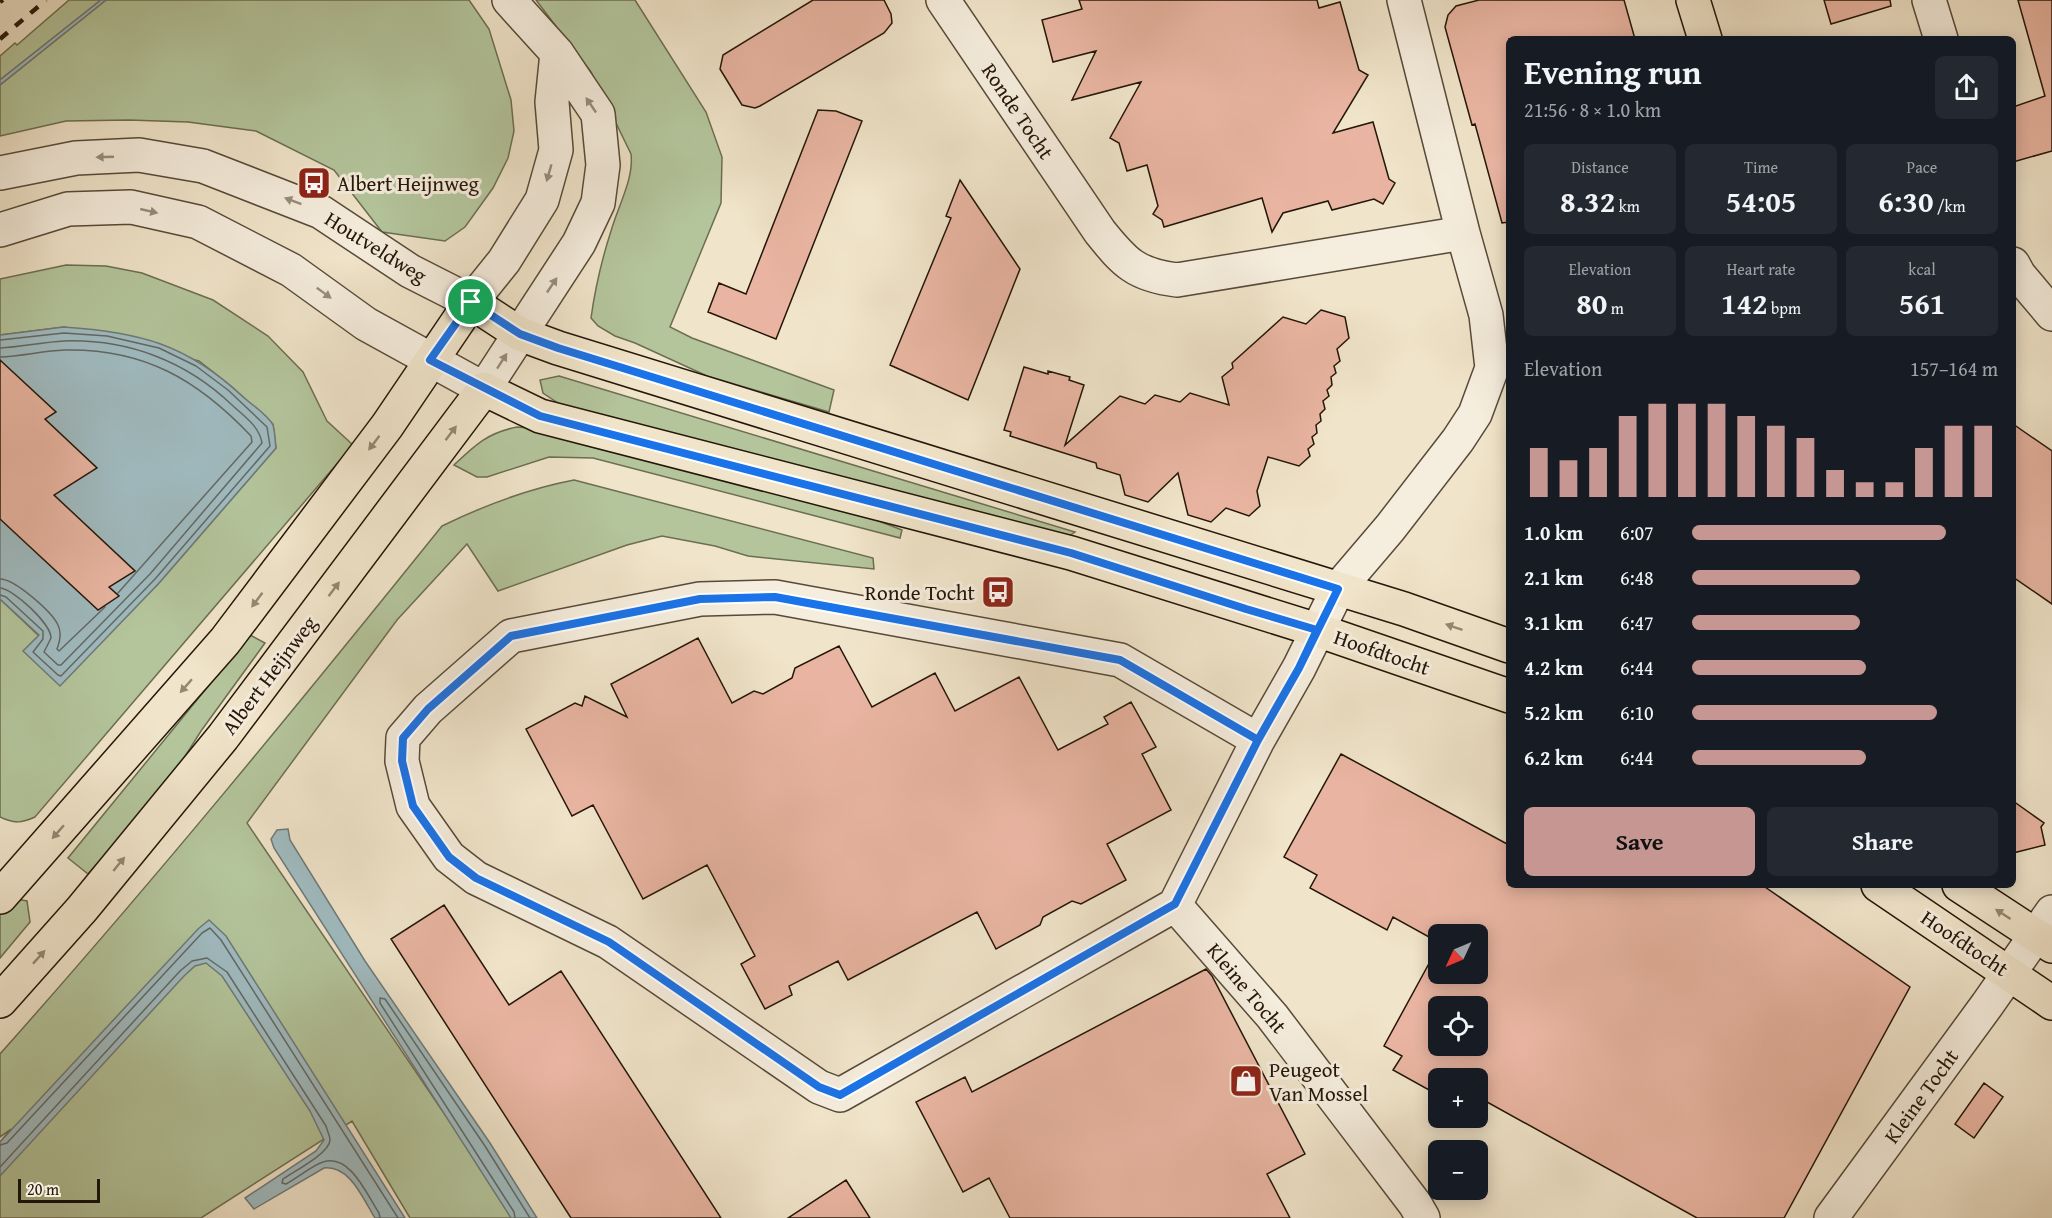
<!DOCTYPE html>
<meta charset="utf-8">
<style>
body{margin:0;font-family:"Gentium Book Plus",serif;background:#242831;color:#f1f3f6;height:100vh;display:flex;flex-direction:column;font-size:22px;white-space:nowrap}
*{box-sizing:border-box;margin:0}
p{font-size:20px;color:#9ea1a6}
.icon{flex:none;width:33px;height:33px;fill:none;stroke:currentColor;stroke-width:2;stroke-linecap:round;stroke-linejoin:round}
.map{position:relative;flex:1;overflow:hidden}
.sheet{position:absolute;left:1506px;top:36px;width:510px;height:852px;display:flex;flex-direction:column;background:#171b24;border-radius:9px;box-shadow:0 3px 15px #0003}
.sheet>*{flex:none}
.needle{width:39px;rotate:226deg}
.tools{position:absolute;left:1428px;top:924px;display:grid;gap:12px}
.tools a{display:grid;place-items:center;width:60px;height:60px;border-radius:9px;background:#171b24;box-shadow:0 3px 15px #0003;font-size:30px}
.scale{position:absolute;left:18px;bottom:15px;width:82px;box-sizing:border-box;padding-left:6px;border:3px solid #241608;border-top:0;font-size:16px;line-height:21px;white-space:nowrap;color:#241608;-webkit-text-stroke:4px #f5eddd;paint-order:stroke}
.pin{position:absolute;display:grid;place-items:center;width:51px;height:51px;color:#fff;margin:-26px;border:3px solid #fff;border-radius:50%;box-shadow:0 2px 6px #0007}
.round{display:grid;place-items:center;flex:none;width:63px;height:63px;border-radius:9px;background:#242831}
.head{display:flex;align-items:center;justify-content:space-between;height:102px;padding:0 18px}
h1{font-size:33px;font-weight:700;line-height:45px}
.metrics{display:grid;grid-template-columns:repeat(3,1fr);gap:9px;height:102px;padding:6px 18px}
.metrics div{display:grid;align-content:center;border-radius:9px;background:#242831;text-align:center}
.metrics b{font-size:30px;font-weight:700}
.metrics small{font-size:16px;font-weight:400}
.metrics p{font-size:16px}
.chart{height:168px;padding:12px 18px}
.chart p{display:flex;justify-content:space-between}
.chart svg{width:100%;height:108px;margin-top:6px;stroke:#c59692;stroke-width:6}
.cta{display:flex;gap:12px;margin-top:auto;padding:12px 18px}
.cta a{flex:1;height:69px;border-radius:9px;background:#c59692;color:#111;font-size:24px;font-weight:700;line-height:69px;text-align:center}
.cta a+a{background:#242831;color:#f1f3f6}
ul{padding:0 18px;list-style:none;font-size:20px}
li{display:grid;grid-template-columns:96px 72px 1fr;align-items:center;height:45px}
li i{height:15px;border-radius:8px;background:#c59692}
.map>svg:first-child{display:block}
.green{fill:#b4c59c;stroke:#6c6e52;stroke-width:1.5}
.water{fill:#a0bcc2;stroke:#6e7a78;stroke-width:1.5}
.lines{fill:none;stroke-linecap:round;stroke-linejoin:round}
.shore{stroke:#626965;stroke-width:1.5}
.building{fill:#e9b5a2;stroke:#241608;stroke-width:1.5;fill-rule:evenodd}
.minor-casing{stroke:#574a38;stroke-width:36}
.major-casing{stroke:#241608;stroke-width:36}
.minor{stroke:#f5eddd;stroke-width:33}
.major{stroke:#f0e4ca;stroke-width:33}
.rail{stroke:#241608;stroke-width:4.5;stroke-dasharray:10 10;stroke-linecap:butt}
.oneway{fill:#978c7d}
.oneway2{fill:#948773}
.route-casing{stroke:#fff;stroke-width:12}
.route{stroke:#1a73e8;stroke-width:8}
.labels{text-anchor:middle;dominant-baseline:central;stroke-width:6;stroke-linejoin:round;paint-order:stroke}
.street-label{font-size:21px;fill:#241608;stroke:#f5eddd}
.poi-label{font-size:21px;fill:#241608;stroke:#f5eddd;text-anchor:start}
</style>
<div class="map">
<svg width="2052" height="1218" viewBox="0 0 2052 1218">
<rect width="100%" height="100%" fill="#f0e4ca"/>
<filter id="stains"><feTurbulence type="fractalNoise" baseFrequency=".00333" numOctaves="4"/><feColorMatrix values="0 0 0 0 .2 0 0 0 0 .09 0 0 0 0 .02 0 0 0 .5 -.17"/></filter>
<radialGradient id="worn" r=".72"><stop offset=".6" stop-color="#630" stop-opacity="0"/><stop offset="1" stop-color="#630" stop-opacity=".3"/></radialGradient>
<path class="green" d="M69 0H101L0 80V56L15 43 17 45Z
M106 0H469L489 29 511 100 514 131 508 158 493 188 465 227 445 241 382 232 334 170 256 131 188 122 129 120 66 121 0 136V85Z
M536 0H635L706 112 722 157 721 203 670 327 692 338 834 390 829 412 707 376 635 343 615 336 598 326 591 318C595 289 602 259 611 231 618 206 634 179 631 154L591 72Z
M66 265 106 266 142 273 213 300 268 336 303 372 327 421 353 445 35 817C22 823 14 824 0 817V599L39 636 60 685 159 583 276 448 273 424 231 386 199 361 64 327 0 335V279Z
M559 376 1075 532 1069 536 561 405 543 393 540 380Z
M517 427 542 429 832 503 902 530 900 538 593 458 549 457 487 477H477L454 465C475 445 487 433 517 427Z
M574 480 873 558 874 569 748 556 715 546 662 536 627 545 498 591 467 544 397 620 247 823 515 1218H410L352 1121 201 1218H0V1142L11 1129 0 1137V1054C153 882 298 705 442 526 485 505 527 489 574 480Z
M250 635 265 643 201 731 165 788 88 874 68 858Z
M16 899 27 901 30 922 0 958V911Z"/>
<path class="water" d="M101 0H106L0 85V80Z
M64 327C139 332 187 344 243 397 251 404 268 415 273 425 275 432 275 441 276 448L159 583 60 686 23 651 39 635 0 599V335Z
M288 829 290 840 365 961 490 1143 537 1218H511L274 848 271 839 277 830Z
M209 920 226 936 405 1218H375C363 1199 350 1165 324 1168L254 1209 245 1198 316 1151 324 1140 310 1111 222 976 206 963 195 966 184 976 0 1176V1142L198 929Z"/>
<g class="lines">
<path class="shore" d="M0 340 64 333 107 336 159 348 196 366 228 390 267 427 270 446 155 579 61 676 58 675 33 652 43 639V631L6 597 0 595
M0 348C21 347 43 342 64 341 128 339 186 361 232 405 245 417 259 426 262 443L150 574 61 665H58L44 652 51 638C51 624 14 589 0 588
M0 357C22 356 43 351 64 350 144 348 198 380 251 436L252 442 118 593
M0 579C15 579 52 612 58 625 62 633 60 641 57 649L59 651 105 607
M0 1145 7 1143 202 933 210 928 221 940 398 1218
M0 1167 180 971 192 961 207 958 227 972 326 1126C327 1130 330 1136 330 1140 330 1153 293 1172 283 1179L282 1183 286 1184C297 1178 313 1165 323 1162 350 1153 367 1195 379 1213L380 1218
M515 1218 514 1212 380 1003V998L385 999 485 1146 530 1218"/>
</g>
<path class="building" d="M813 0H884L891 14 892 23 884 33 760 106 755 108 742 105 720 69 723 55Z
M1079 0H1317L1319 8 1340 2 1359 70 1368 75 1333 133 1373 122 1389 179 1395 183 1383 204 1374 199 1332 210 1328 201 1283 213 1272 232 1262 198 1164 227 1162 220 1153 214 1158 206 1147 165 1127 171 1119 143 1110 138 1141 82 1072 100 1096 51 1053 62 1042 20 1082 9Z
M1479 0H1624L1635 39H1509V222L1502 223 1475 124 1472 125 1445 27 1448 15 1456 6Z
M1824 0H1890L1891 6 1831 24Z
M2018 0H2052V151L2013 162V107L2045 96Z
M818 110 836 111 862 121 776 339 708 312 719 283 746 294Z
M960 180 1020 269 968 400 890 365 951 218 946 216Z
M1321 310 1345 317 1349 338 1337 349 1340 361 1334 366 1336 373 1331 377 1332 385 1327 390 1329 396 1323 401 1325 409 1320 414 1321 421 1316 425 1317 433 1312 437 1314 444 1308 449 1310 456 1299 466 1268 457 1257 491 1260 506 1249 516 1226 508 1211 522 1188 515 1178 473 1148 502 1125 495 1120 475 1097 468 1096 463 1010 436 1011 432 1004 430 1024 367 1048 374V371L1070 377 1069 380 1084 385 1065 445 1120 396 1145 404 1155 395 1180 402 1190 393 1229 405 1222 377 1233 368 1232 363 1283 317 1306 324Z
M0 360 56 412 45 419 97 468 54 495 135 571 109 587 119 596 98 610 0 519Z
M2013 424 2052 451V604L2013 577Z
M698 638 732 703 754 691 763 694 792 678 795 668 839 646 872 707 935 673 955 711 1019 677 1058 750 1108 724 1104 717 1131 702 1156 747 1142 754 1171 810 1107 844 1126 880 1081 904 1072 901 1043 917 1040 925 996 949 977 912 848 980 838 961 789 986 792 995 765 1009 741 964 755 956 707 865 643 899 593 805 572 816 526 729 575 703 582 706 585 696 627 717 611 684Z
M1341 754 1509 845V885H1762L1910 987 1784 1218H1697L1478 1097V1078H1443L1437 1075 1429 1090 1393 1070 1402 1056 1384 1046 1438 947V974H1478V934H1438V942L1393 917 1387 930 1310 888 1317 875 1284 857ZM1438 1006H1478V1046H1438Z
M2013 801 2044 823 2041 827 2045 845 2013 853Z
M444 905 509 1005 561 971 721 1218H571L391 939Z
M1206 969 1212 976 1305 1154 1267 1174 1290 1218H1010L989 1178 963 1192 916 1102 965 1077 972 1092Z
M1984 1083 2003 1097 1974 1138 1955 1124Z
M846 1180 870 1218H788Z"/>
<g class="lines">
<defs>
<path id="minor" d="M943 0 1100 232C1125 263 1136 275 1177 280L1463 233 1404 0
M1929 0 1941 39
M0 173 76 158 139 155 203 166 321 212 410 271 471 302 504 261 542 200 556 150 552 102 557 53
M0 230 68 209 131 207 198 222 291 270 366 324 484 389 579 243 598 203 603 165 598 114 557 53 509 0
M2013 264 2019 275 2052 314
M1258 740 1120 660 775 597 700 599 511 636 428 709 403 738 402 761 413 806 449 857 476 878 608 942 819 1087 840 1095 1175 905 1258 740 1299 668 1338 589 1390 528 1458 440 1475 414 1492 368 1486 315 1463 233
M1175 905 1272 1016 1415 1204 1423 1218
M1831 1218 1987 1005 2052 912"/>
<path id="major" d="M1693 0 1705 39
M1878 885 2052 1003
M1959 885 2052 946
M0 897 225 641 387 426 471 302 520 334 558 348 1404 609 1509 646
M0 1001 82 909 223 737 484 389 540 416 1071 553 1317 630 1509 696"/>
</defs>
<use href="#minor" class="minor-casing"/>
<use href="#major" class="major-casing"/>
<use href="#minor" class="minor"/>
<use href="#major" class="major"/>
<path class="rail" d="M0 2 3 0
M0 39 46 0"/>
</g>
<defs><path id="oneway-solid" d="M-6-.8H1V-3.2L6.5 0L1 3.2V.8H-6Z" transform="scale(1.5)"/></defs>
<g class="oneway">
<use href="#oneway-solid" transform="translate(591 105) rotate(-124)"/>
<use href="#oneway-solid" transform="translate(105 157) rotate(178)"/>
<use href="#oneway-solid" transform="translate(549 173) rotate(106)"/>
<use href="#oneway-solid" transform="translate(293 201) rotate(-159)"/>
<use href="#oneway-solid" transform="translate(149 211) rotate(13)"/>
<use href="#oneway-solid" transform="translate(552 285) rotate(-56)"/>
<use href="#oneway-solid" transform="translate(324 293) rotate(36)"/>
<use href="#oneway-solid" transform="translate(502 361) rotate(-57)"/>
</g>
<g class="oneway2">
<use href="#oneway-solid" transform="translate(451 433) rotate(-53)"/>
<use href="#oneway-solid" transform="translate(374 443) rotate(127)"/>
<use href="#oneway-solid" transform="translate(334 589) rotate(-53)"/>
<use href="#oneway-solid" transform="translate(257 600) rotate(127)"/>
<use href="#oneway-solid" transform="translate(1454 627) rotate(-161)"/>
<use href="#oneway-solid" transform="translate(186 686) rotate(131)"/>
<use href="#oneway-solid" transform="translate(58 832) rotate(131)"/>
<use href="#oneway-solid" transform="translate(119 864) rotate(-51)"/>
<use href="#oneway-solid" transform="translate(2003 914) rotate(-147)"/>
<use href="#oneway-solid" transform="translate(39 957) rotate(-48)"/>
</g>
<g class="lines">
<defs>
<path id="route" d="M471 302 430 360 540 416 1071 553 1246 609 1317 630 1299 668 1258 740 1120 660 775 597 700 599 511 636 428 709 403 738 402 761 413 806 449 857 476 878 609 942 819 1087 840 1095 1175 904 1258 740 1299 668 1338 589 558 348 520 334 471 302"/>
</defs>
<use href="#route" class="route-casing"/>
<use href="#route" class="route"/>
</g>
<defs>
<symbol id="bus-square" viewBox="-11 -11 22 22"><rect x="-9" y="-9" width="18" height="18" rx="4" fill="#8f2418" stroke="#f5eddd"/><path d="M-5-6H5V4H4V6H2V4H-2V6H-4V4H-5ZM-3.5-4V0h7V-4ZM-3.5 1.2v1.5H-2V1.2ZM2 1.2v1.5H3.5V1.2Z" fill="#fff"/></symbol>
<symbol id="shop-square" viewBox="-11 -11 22 22"><rect x="-9" y="-9" width="18" height="18" rx="4" fill="#8f2418" stroke="#f5eddd"/><path d="M-5-2.5h2.3a2.7 3.5 0 0 1 5.4 0H5L5.5 6h-11ZM-1.5-2.5h3a1.5 2.3 0 0 0-3 0Z" fill="#fff"/></symbol>
</defs>
<g fill-rule="evenodd">
<use href="#bus-square" x="295" y="164" width="38" height="38"/>
<use href="#bus-square" x="979" y="573" width="38" height="38"/>
<use href="#shop-square" x="1227" y="1062" width="38" height="38"/>
</g>
<g class="labels">
<g class="street-label">
<text transform="translate(1018 111) rotate(56)">Ronde Tocht</text>
<text transform="translate(376 247) rotate(32)">Houtveldweg</text>
<text transform="translate(1382 652) rotate(19)">Hoofdtocht</text>
<text transform="translate(269 675) rotate(-53)">Albert Heijnweg</text>
<text transform="translate(1965 943) rotate(34)">Hoofdtocht</text>
<text transform="translate(1247 988) rotate(50)">Kleine Tocht</text>
<text transform="translate(1921 1096) rotate(-54)">Kleine Tocht</text>
</g>
<g class="poi-label">
<text x="337" y="183">Albert Heijnweg</text>
<text x="975" y="592" text-anchor="end">Ronde Tocht</text>
<text x="1269" y="1069">Peugeot<tspan x="1269" dy="24">Van Mossel</tspan></text>
</g>
</g>
<rect width="100%" height="100%" filter="url(#stains)"/>
<rect width="100%" height="100%" fill="url(#worn)"/>
</svg>
<div class="tools">
<a><svg class="needle" viewBox="-14 -14 28 28"><path d="M0-13l5 13h-10z" fill="#e53935"/><path d="M0 13l5-13h-10z" fill="#9ea1a6"/></svg></a>
<a><svg class="icon" aria-label="locate" viewBox="0 0 24 24"><circle cx="12" cy="12" r="6"/><path d="M12 2v4M12 18v4M2 12h4M18 12h4"/></svg></a>
<a>+</a>
<a>−</a>
</div>
<div class="scale">20 m</div>
<div class="pin" style="left:471px;top:302px;background:#1e9e55"><svg class="icon" aria-label="arrive" viewBox="0 0 24 24"><path d="M6 21V4h12l-3 4 3 4H6"/></svg></div>
<section class="sheet">
<div class="head"><div><h1>Evening run</h1><p>21:56 · 8 × 1.0 km</p></div><a class="round"><svg class="icon" aria-label="share" viewBox="0 0 24 24"><path d="M12 15V3M7 8l5-5 5 5M5 13v7h14v-7"/></svg></a></div>
<div class="metrics">
<div><p>Distance</p><b>8.32<small> km</small></b></div>
<div><p>Time</p><b>54:05</b></div>
<div><p>Pace</p><b>6:30<small> /km</small></b></div>
</div>
<div class="metrics">
<div><p>Elevation</p><b>80<small> m</small></b></div>
<div><p>Heart rate</p><b>142<small> bpm</small></b></div>
<div><p>kcal</p><b>561</b></div>
</div>
<div class="chart"><p><span>Elevation</span>157–164 m</p>
<svg viewBox="0 0 160 44" preserveAspectRatio="none"><path d="M5 44V24M15 44V29M25 44V24M35 44V11M45 44V6M55 44V6M65 44V6M75 44V11M85 44V15M95 44V20M105 44V33M115 44V38M125 44V38M135 44V24M145 44V15M155 44V15"/></svg>
</div>
<ul>
<li><b>1.0 km</b>6:07<i style="width:83%"></i></li>
<li><b>2.1 km</b>6:48<i style="width:55%"></i></li>
<li><b>3.1 km</b>6:47<i style="width:55%"></i></li>
<li><b>4.2 km</b>6:44<i style="width:57%"></i></li>
<li><b>5.2 km</b>6:10<i style="width:80%"></i></li>
<li><b>6.2 km</b>6:44<i style="width:57%"></i></li>
</ul>
<div class="cta"><a>Save</a><a>Share</a></div>
</section>
</div>
